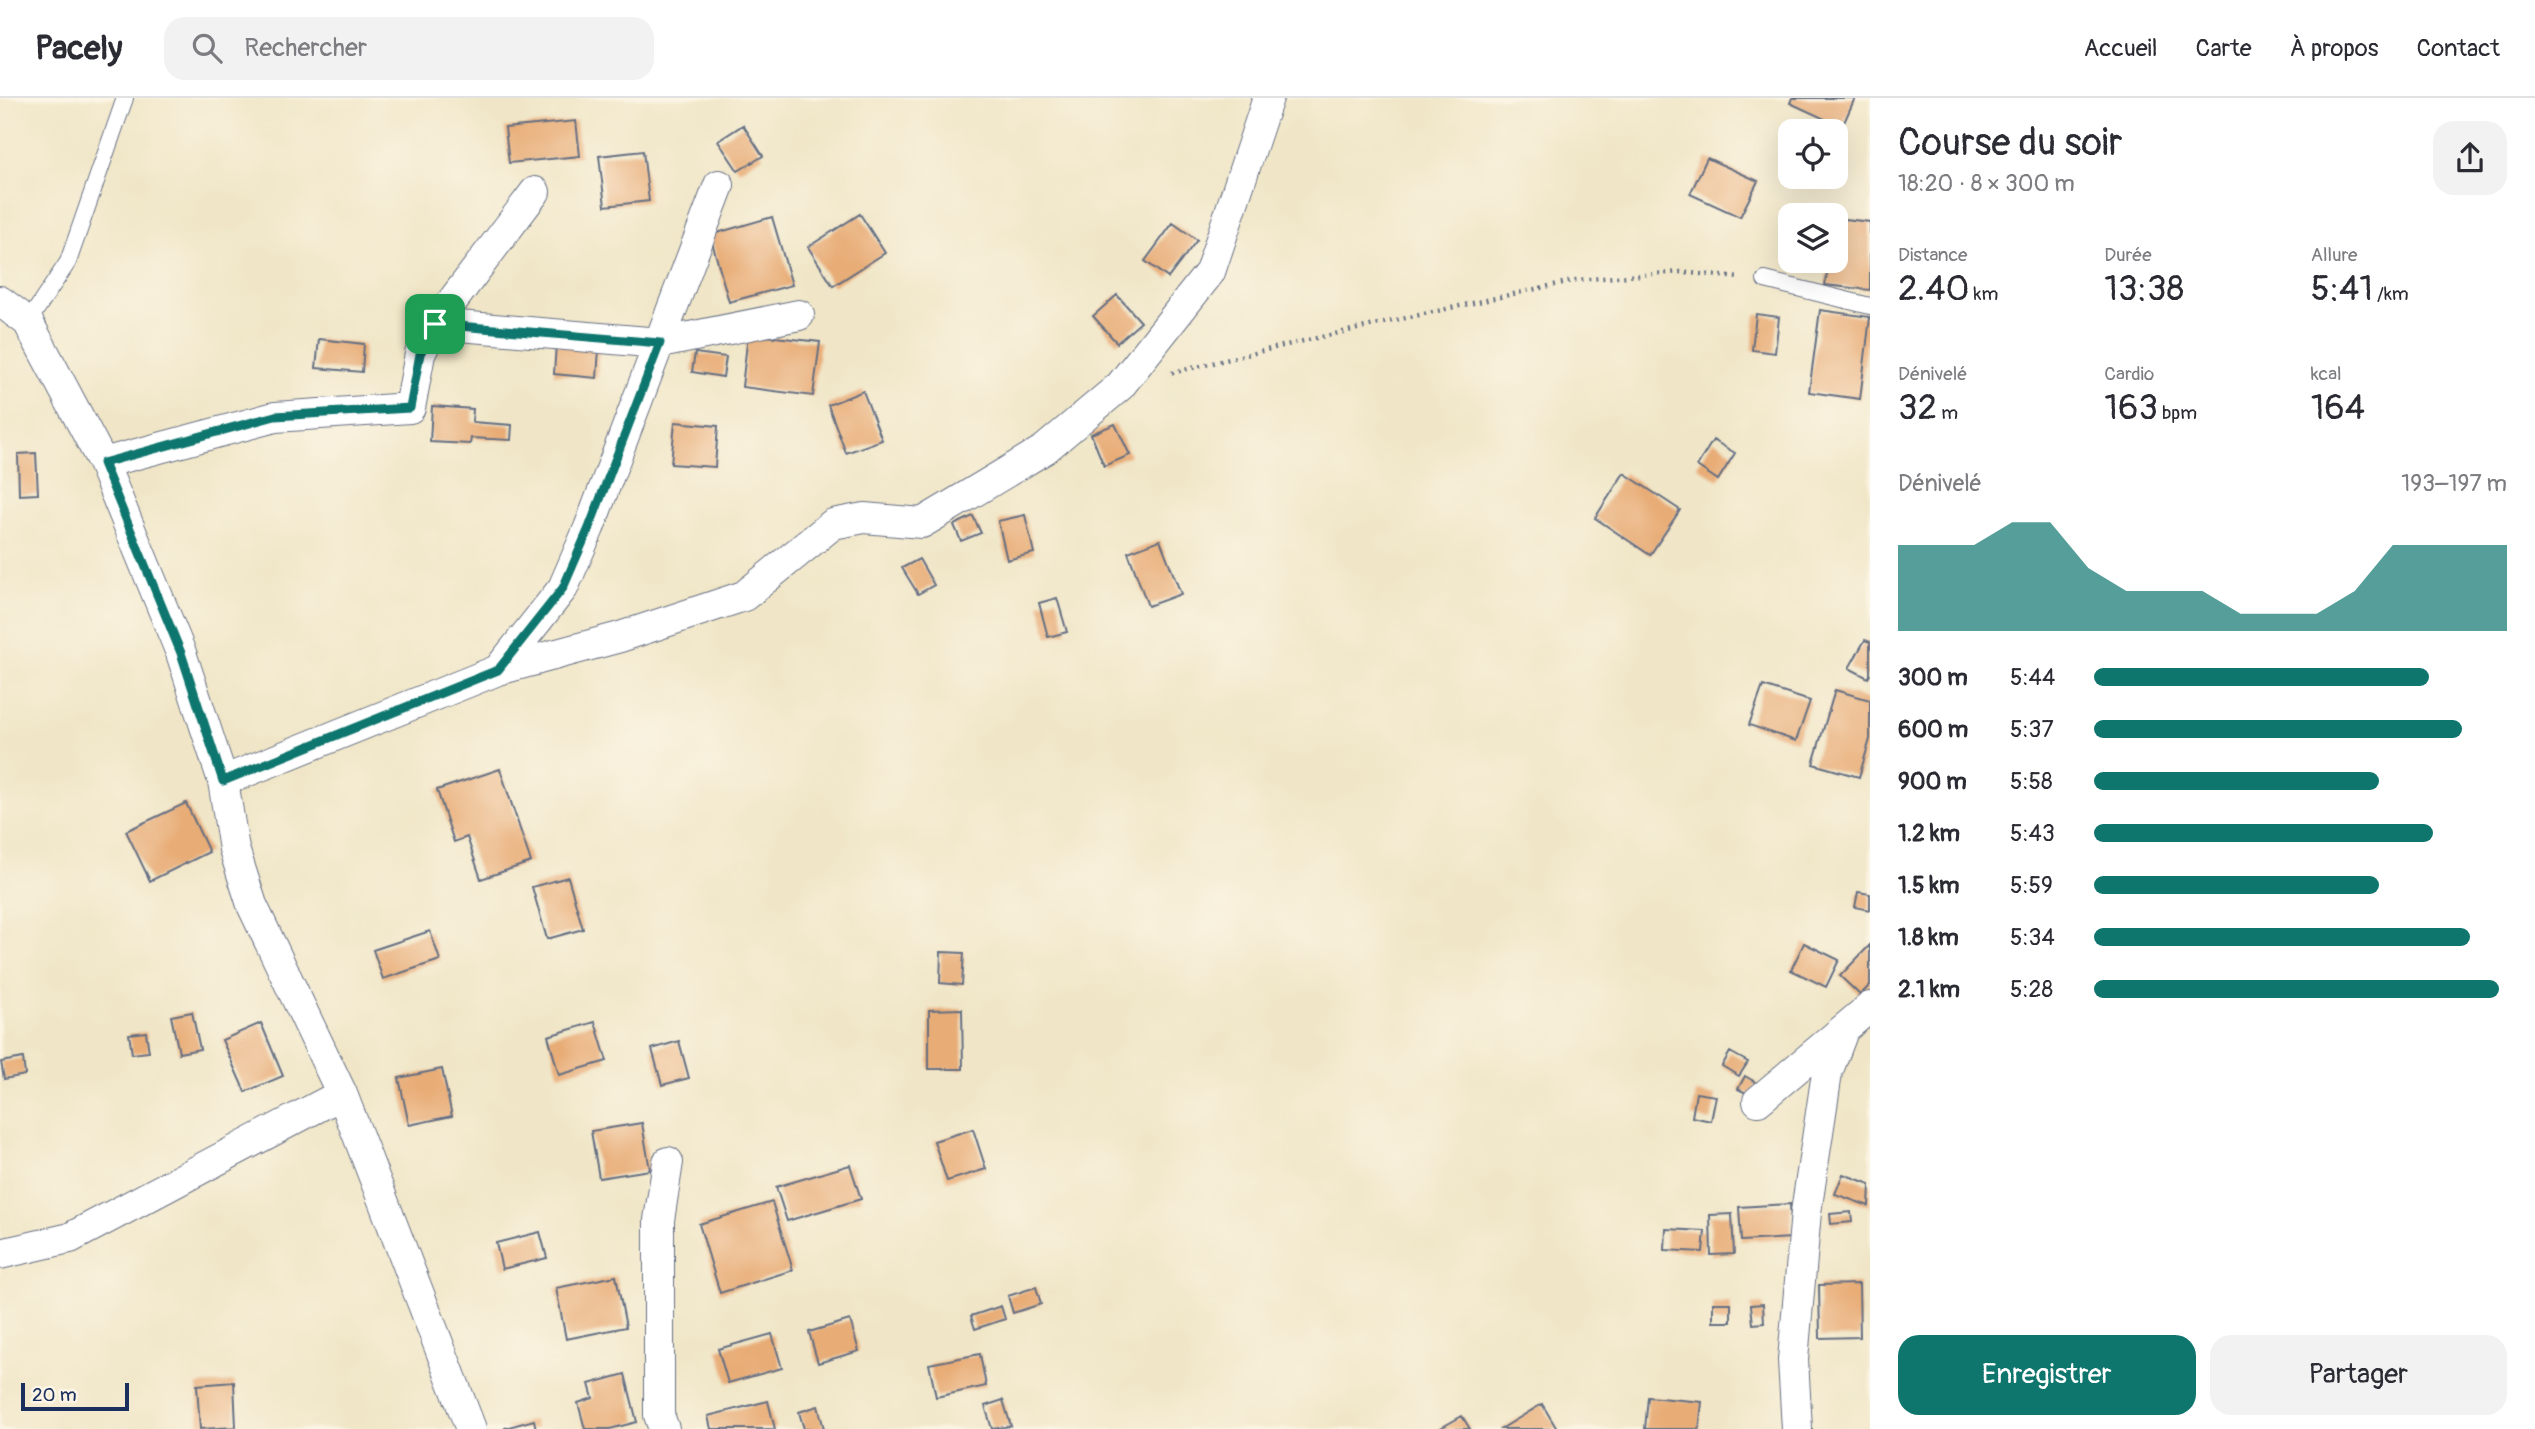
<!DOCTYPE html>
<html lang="fr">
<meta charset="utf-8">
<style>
body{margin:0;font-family:Pangolin,sans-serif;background:#f2f2f3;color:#2b2b33;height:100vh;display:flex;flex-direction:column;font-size:26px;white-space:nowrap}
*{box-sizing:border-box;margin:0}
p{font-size:23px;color:#7c7c81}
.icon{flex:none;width:38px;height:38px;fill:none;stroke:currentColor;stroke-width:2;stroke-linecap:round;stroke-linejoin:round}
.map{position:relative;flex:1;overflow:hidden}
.sheet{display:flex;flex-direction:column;background:#fff;width:665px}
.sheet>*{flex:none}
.controls{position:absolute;left:1778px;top:21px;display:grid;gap:14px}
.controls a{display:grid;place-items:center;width:70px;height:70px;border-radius:14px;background:#fff;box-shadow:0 7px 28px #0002;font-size:35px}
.scale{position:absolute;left:21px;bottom:18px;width:108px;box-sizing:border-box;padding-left:7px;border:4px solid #1b2f5e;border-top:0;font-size:19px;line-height:24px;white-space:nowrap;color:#1b2f5e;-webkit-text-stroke:5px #fcf5e5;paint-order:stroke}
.pin{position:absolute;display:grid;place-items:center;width:60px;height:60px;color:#fff;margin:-30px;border-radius:14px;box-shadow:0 4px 10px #0006}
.round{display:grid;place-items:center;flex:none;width:74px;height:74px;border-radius:21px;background:#f2f2f3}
.headline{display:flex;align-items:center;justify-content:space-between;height:119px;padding:0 28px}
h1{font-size:38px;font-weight:600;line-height:52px}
.stats{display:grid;grid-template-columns:repeat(3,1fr);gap:10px;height:119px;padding:7px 28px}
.stats div{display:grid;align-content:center}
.stats b{font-size:35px;font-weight:600}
.stats small{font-size:19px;font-weight:400}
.stats p{font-size:19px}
.chart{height:196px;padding:14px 28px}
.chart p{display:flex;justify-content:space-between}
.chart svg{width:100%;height:126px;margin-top:7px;fill:#0f766e;opacity:.7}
.action{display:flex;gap:14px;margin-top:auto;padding:14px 28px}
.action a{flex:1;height:80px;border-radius:21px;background:#0f766e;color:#fff;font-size:28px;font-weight:600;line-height:80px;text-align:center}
.action a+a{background:#f2f2f3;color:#2b2b33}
ul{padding:0 28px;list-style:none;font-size:23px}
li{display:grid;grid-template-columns:112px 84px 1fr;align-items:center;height:52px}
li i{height:18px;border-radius:9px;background:#0f766e}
header{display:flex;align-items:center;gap:42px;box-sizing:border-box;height:98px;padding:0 35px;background:#fff;border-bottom:2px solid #e1e1e2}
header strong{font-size:33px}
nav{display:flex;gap:38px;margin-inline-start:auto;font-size:24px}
.search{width:490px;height:63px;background:#f2f2f3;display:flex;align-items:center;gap:18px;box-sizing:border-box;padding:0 24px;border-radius:21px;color:#7c7c81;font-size:26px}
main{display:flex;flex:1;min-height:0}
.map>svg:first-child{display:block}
.building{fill:#e8ac76}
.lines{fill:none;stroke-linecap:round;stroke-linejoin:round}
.service-casing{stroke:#666f83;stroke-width:18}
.minor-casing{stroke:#666f83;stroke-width:32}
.path{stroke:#666f83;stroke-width:4.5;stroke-dasharray:2 5;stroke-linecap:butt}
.service{stroke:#fff;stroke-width:16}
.minor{stroke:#fff;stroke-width:30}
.route-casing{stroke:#fff;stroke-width:14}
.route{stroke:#0f766e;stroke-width:9}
</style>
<header>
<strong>Pacely</strong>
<div class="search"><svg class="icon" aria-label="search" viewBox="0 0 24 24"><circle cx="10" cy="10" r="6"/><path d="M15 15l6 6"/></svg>Rechercher</div>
<nav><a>Accueil</a><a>Carte</a><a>À propos</a><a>Contact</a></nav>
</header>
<main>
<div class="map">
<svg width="1870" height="1331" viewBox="0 0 1870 1331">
<rect width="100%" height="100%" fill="#fcf5e5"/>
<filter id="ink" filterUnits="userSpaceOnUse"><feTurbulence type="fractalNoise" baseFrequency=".0143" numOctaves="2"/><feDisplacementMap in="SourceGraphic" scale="14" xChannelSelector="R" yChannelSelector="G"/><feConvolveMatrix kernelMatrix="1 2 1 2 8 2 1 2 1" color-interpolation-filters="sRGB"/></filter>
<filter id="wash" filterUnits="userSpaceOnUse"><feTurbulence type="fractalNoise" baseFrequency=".00686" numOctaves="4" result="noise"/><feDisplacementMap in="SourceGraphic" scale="28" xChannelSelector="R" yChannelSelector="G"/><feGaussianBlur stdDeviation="1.57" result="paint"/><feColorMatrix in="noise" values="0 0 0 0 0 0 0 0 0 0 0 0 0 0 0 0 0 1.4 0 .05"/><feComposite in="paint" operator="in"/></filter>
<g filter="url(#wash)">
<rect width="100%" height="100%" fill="#f0e6c7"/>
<g id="blocks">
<path class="building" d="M1792 0H1855L1842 29 1790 5Z
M576 23 580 58 509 65 505 30Z
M743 27 763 58 738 73 718 43Z
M643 53 649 103 605 108 599 58Z
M1707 60 1758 83 1740 119 1690 96Z
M860 116 885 155 833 188 808 149Z
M772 119 792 187 729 204 710 137Z
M1836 120 1870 124V192L1825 187 1829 163H1836Z
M1173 125 1197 142 1168 180 1145 163Z
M1117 197 1141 224 1117 245 1093 218Z
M1820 212 1870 219 1860 301 1809 294Z
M1756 216 1779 219 1775 255 1752 252Z
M748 236 820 244 813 298 742 289Z
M319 241 364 246 362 274 316 270Z
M556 246 599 250 597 280 554 276Z
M695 255 726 259 723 279 692 274Z
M863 293 882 342 846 355 828 307Z
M432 308 473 311 472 324 512 327 511 342 471 340 470 346 430 344Z
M675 324 718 328 715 369 671 366Z
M1115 326 1130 357 1104 368 1091 336Z
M1713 342 1735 355 1718 382 1697 368Z
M36 355 38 396 19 397 18 356Z
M1624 375 1680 412 1650 457 1595 420Z
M1025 417 1034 455 1007 462 998 423Z
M973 418 981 435 961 443 954 427Z
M1160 442 1181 496 1148 508 1128 454Z
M919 461 934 487 918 496 902 470Z
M1057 500 1067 534 1048 539 1039 505Z
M1865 542 1870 544V577L1868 580 1849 570Z
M1763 588 1810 603 1796 643 1749 627Z
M1835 592 1870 602V641L1859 679 1813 666Z
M500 671 531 764 481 781 467 739 454 744 437 692Z
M186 705 209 754 150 783 126 733Z
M568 779 583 831 547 841 532 789Z
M1858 794 1870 796V812L1855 809Z
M430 833 440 862 383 881 373 852Z
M1804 845 1839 862 1826 889 1791 872Z
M1870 847V887L1860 897 1840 878Z
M941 854 964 855 962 887 940 885Z
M962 911 963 971H929V912Z
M192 914 200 951 179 955 171 918Z
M595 924 607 963 559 977 548 938Z
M261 925 283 978 245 994 222 942Z
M146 934 149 954 132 956 129 936Z
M679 943 689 980 662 987 652 951Z
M1730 954 1748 964 1739 978 1722 968Z
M23 960 25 977 4 981 1 964Z
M442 971 452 1018 409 1027 399 980Z
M1745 978 1757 985 1750 997 1738 991Z
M1696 995 1716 998 1711 1023 1692 1019Z
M642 1025 650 1072 599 1080 591 1033Z
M973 1031 986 1071 947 1083 934 1043Z
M850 1067 861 1101 787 1123 776 1089Z
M1843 1076 1870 1086 1869 1108 1835 1096Z
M772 1104 793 1172 720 1195 699 1126Z
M1790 1106 1792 1140 1741 1143 1739 1109Z
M1851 1114 1852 1124 1831 1126 1830 1116Z
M1732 1116 1734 1156 1711 1157 1710 1117Z
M1666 1131 1705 1133 1703 1154 1665 1152Z
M540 1134 547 1160 502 1171 496 1145Z
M616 1178 626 1229 566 1241 556 1190Z
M1859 1186 1860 1239 1820 1240 1819 1187Z
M1036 1189 1041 1206 1013 1215 1008 1198Z
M1713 1205H1731V1224H1713Z
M1763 1206 1764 1225 1753 1226 1751 1207Z
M1001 1208 1005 1221 975 1231 971 1218Z
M850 1222 859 1253 818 1265 809 1234Z
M772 1236 782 1270 728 1285 718 1251Z
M980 1256 986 1288 936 1299 929 1266Z
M625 1276 637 1324 610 1331H585L578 1305 593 1300 589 1286Z
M234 1284 236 1329 200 1331 197 1287Z
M1648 1299 1702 1304 1699 1331H1645Z
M1003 1302 1011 1328 992 1331 985 1308Z
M768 1303 775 1331H711L708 1318Z
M1542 1306 1557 1331H1501Z
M818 1308 824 1331H804L799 1314Z
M1462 1318 1470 1331H1439Z
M534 1322 536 1331H505V1330Z"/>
</g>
</g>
<g filter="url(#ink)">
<use href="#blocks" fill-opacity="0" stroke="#666f83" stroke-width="2"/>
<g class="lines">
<defs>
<path id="service" d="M1765 182 1870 208
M28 224 68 164 125 0"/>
<path id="minor" d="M0 203 28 224 103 365 181 555 223 683 234 751 252 807 342 996 471 1331
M435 226 660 245 799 217
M103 365 275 319 410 310 420 256 435 226 535 94
M498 572 563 490 589 430 719 87
M223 683 498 572 620 539 744 498 833 426 864 420 922 425 1045 351 1120 288 1210 174 1268 0
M1758 1003 1870 909
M0 1156 70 1140 342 996
M664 1331 659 1317V1122L668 1064
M1797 1331 1793 1262 1806 1114 1827 975 1843 933"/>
</defs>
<use href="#service" class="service-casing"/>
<use href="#minor" class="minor-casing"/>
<path class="path" d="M1172 275 1303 243 1576 182 1681 174 1740 180"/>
<use href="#service" class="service"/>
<use href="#minor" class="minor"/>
</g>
</g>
<g class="lines" filter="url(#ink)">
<defs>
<path id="route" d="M435 226 660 245 589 430 563 490 498 572 223 683 181 555 103 365 275 318 410 310 420 256Z"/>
</defs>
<use href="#route" class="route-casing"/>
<use href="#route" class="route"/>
</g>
</svg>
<div class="controls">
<a><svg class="icon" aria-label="locate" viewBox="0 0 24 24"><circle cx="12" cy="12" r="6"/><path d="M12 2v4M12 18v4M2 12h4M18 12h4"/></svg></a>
<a><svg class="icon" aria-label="layers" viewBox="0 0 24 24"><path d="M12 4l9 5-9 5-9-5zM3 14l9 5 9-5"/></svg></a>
</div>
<div class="scale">20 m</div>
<div class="pin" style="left:435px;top:226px;background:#1e9e55"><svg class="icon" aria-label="arrive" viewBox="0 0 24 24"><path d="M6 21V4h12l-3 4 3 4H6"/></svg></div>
</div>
<section class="sheet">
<div class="headline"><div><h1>Course du soir</h1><p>18:20 · 8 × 300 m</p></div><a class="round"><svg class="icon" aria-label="share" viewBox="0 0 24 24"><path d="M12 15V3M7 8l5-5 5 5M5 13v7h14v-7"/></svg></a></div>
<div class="stats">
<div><p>Distance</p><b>2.40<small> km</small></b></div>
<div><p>Durée</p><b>13:38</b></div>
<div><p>Allure</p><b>5:41<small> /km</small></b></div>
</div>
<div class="stats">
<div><p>Dénivelé</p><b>32<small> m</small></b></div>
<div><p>Cardio</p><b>163<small> bpm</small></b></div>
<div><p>kcal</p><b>164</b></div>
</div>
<div class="chart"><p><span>Dénivelé</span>193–197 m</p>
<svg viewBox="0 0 160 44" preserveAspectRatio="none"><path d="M0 44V14L10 14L20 14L30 6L40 6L50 22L60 30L70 30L80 30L90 38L100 38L110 38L120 30L130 14L140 14L150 14L160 14V44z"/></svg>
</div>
<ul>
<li><b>300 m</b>5:44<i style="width:81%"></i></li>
<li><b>600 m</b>5:37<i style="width:89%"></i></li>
<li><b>900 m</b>5:58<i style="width:69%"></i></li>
<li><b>1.2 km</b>5:43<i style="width:82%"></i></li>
<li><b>1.5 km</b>5:59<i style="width:69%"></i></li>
<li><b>1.8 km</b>5:34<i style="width:91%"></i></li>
<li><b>2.1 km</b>5:28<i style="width:98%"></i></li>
</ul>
<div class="action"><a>Enregistrer</a><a>Partager</a></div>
</section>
</main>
